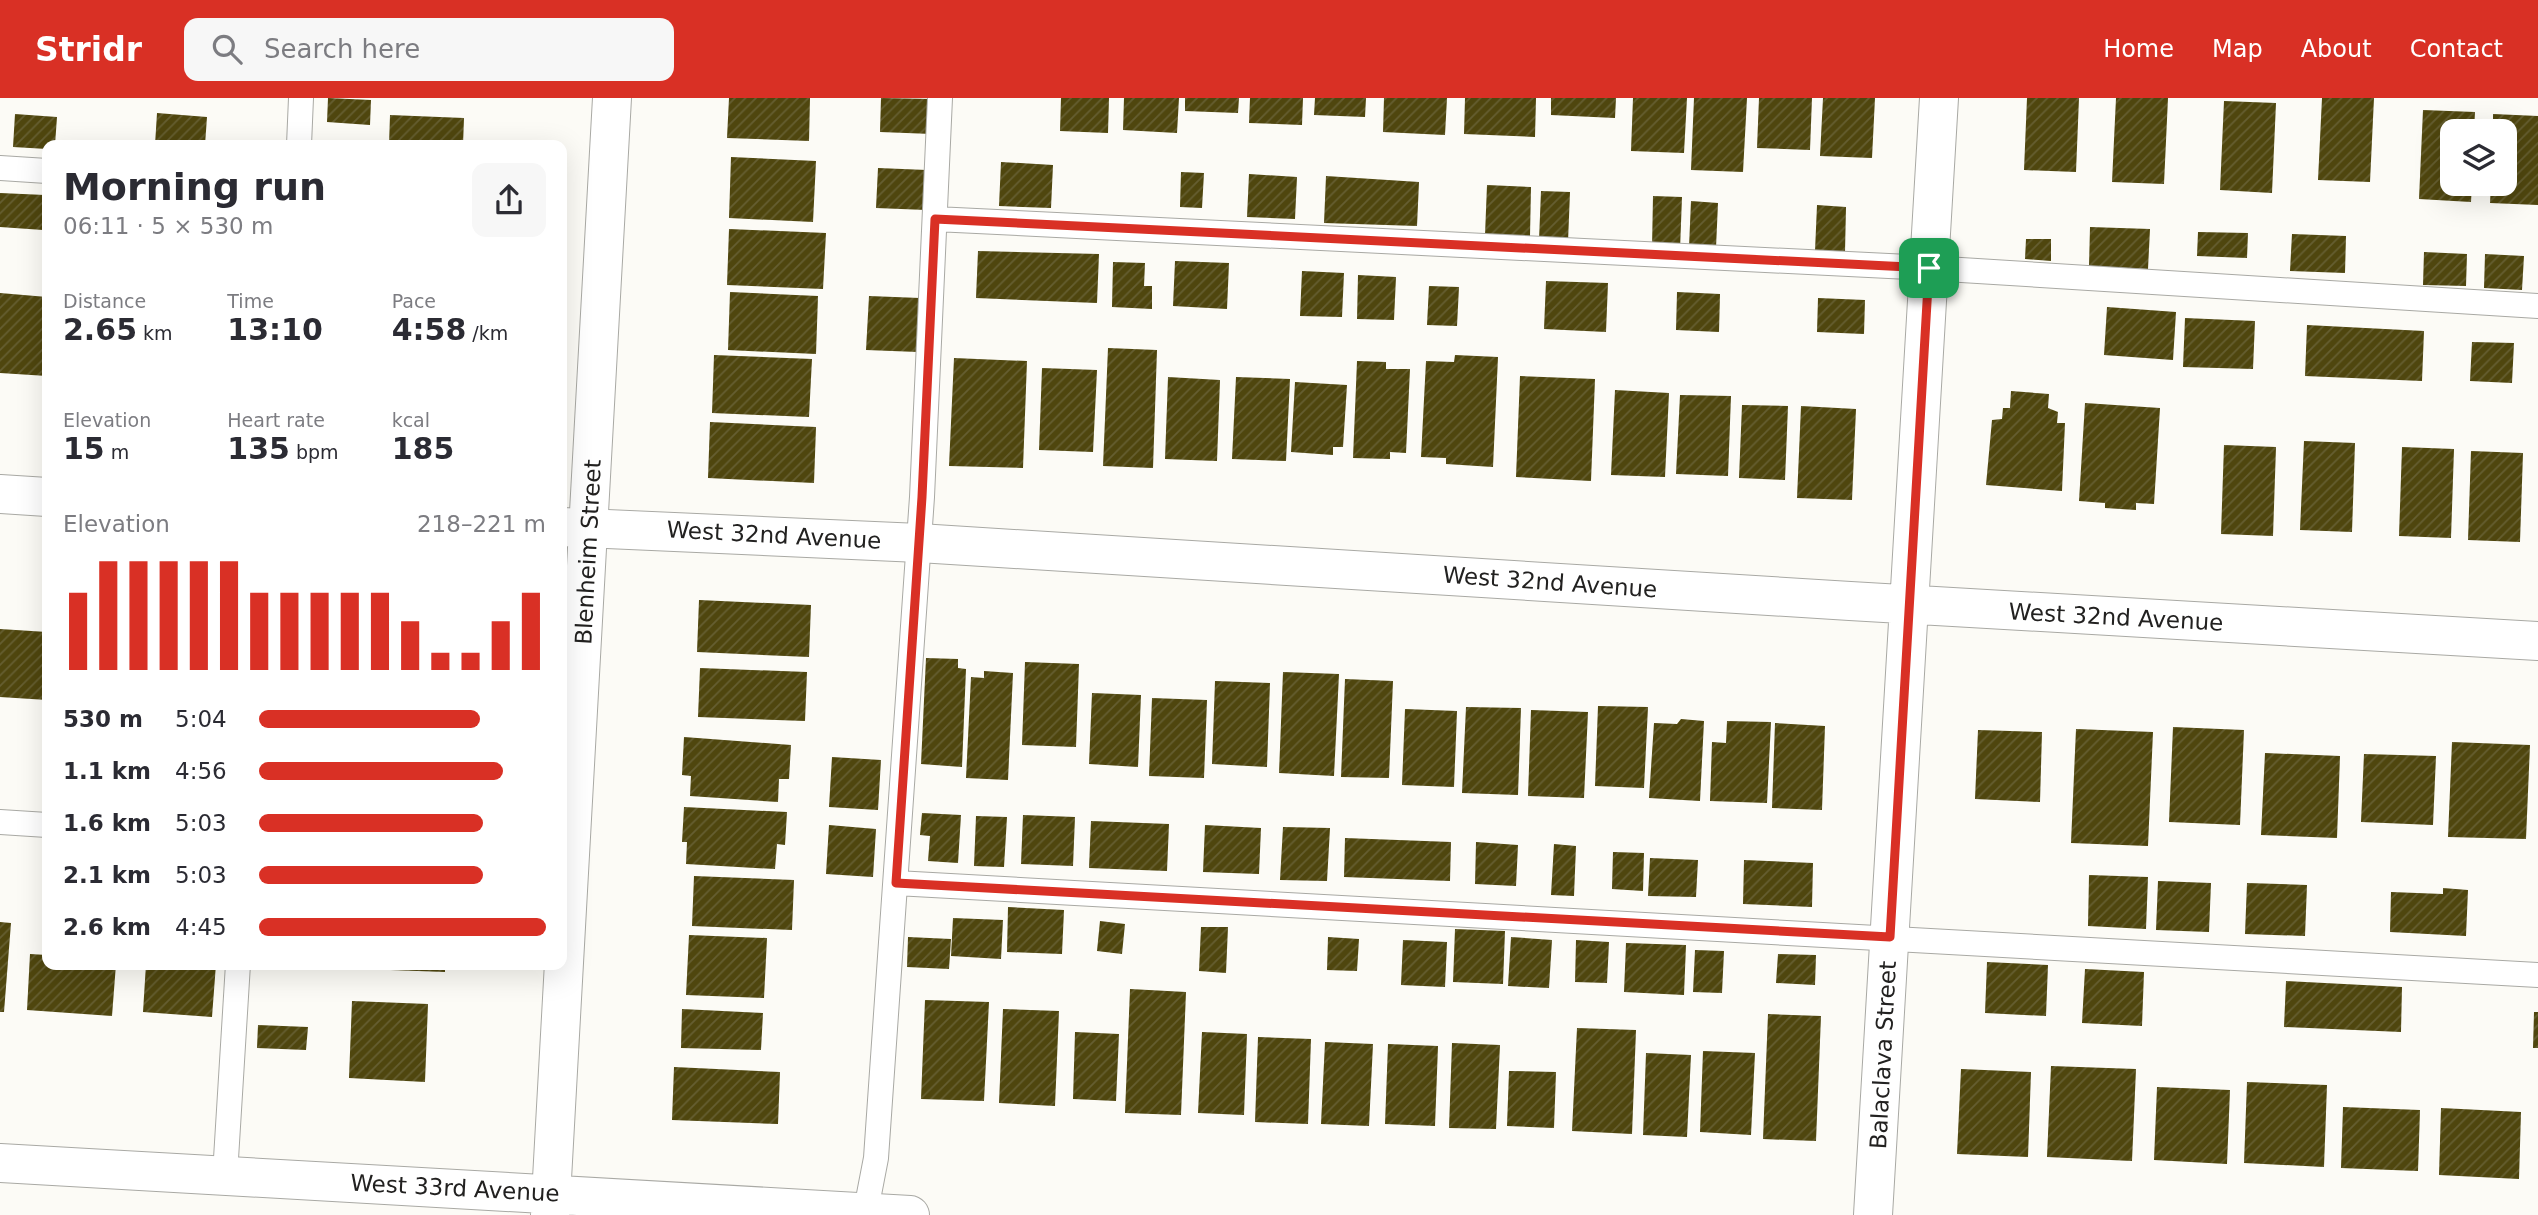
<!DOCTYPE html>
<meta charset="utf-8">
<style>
body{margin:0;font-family:"DejaVu Sans",sans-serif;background:#f7f7f7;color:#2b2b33;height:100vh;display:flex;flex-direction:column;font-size:26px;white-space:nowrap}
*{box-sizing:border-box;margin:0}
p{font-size:23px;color:#7c7c81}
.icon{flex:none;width:38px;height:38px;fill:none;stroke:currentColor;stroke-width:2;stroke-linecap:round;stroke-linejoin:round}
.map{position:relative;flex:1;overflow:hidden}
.drawer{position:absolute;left:42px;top:42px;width:525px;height:830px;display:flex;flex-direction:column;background:#fff;border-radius:14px;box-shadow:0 7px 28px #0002}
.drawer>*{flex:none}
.buttons{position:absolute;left:2440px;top:21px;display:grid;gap:14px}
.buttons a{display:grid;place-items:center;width:77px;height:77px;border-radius:14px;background:#fff;box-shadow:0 7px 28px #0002;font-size:35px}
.pin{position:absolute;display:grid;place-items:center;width:60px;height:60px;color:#fff;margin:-30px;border-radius:14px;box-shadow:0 4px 10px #0006}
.round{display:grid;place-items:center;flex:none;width:74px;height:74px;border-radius:14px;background:#f7f7f7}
.head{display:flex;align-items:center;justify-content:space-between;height:119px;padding:0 21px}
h1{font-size:38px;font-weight:800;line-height:52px}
.metrics{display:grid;grid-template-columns:repeat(3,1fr);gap:10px;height:119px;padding:7px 21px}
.metrics div{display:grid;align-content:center}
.metrics b{font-size:30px;font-weight:800}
.metrics small{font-size:19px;font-weight:400}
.metrics p{font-size:19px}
.chart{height:196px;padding:14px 21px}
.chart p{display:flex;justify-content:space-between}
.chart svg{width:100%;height:126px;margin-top:7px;stroke:#d93025;stroke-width:6}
ul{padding:0 21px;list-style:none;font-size:23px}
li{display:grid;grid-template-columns:112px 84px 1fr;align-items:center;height:52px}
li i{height:18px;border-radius:9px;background:#d93025}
header{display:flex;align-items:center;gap:42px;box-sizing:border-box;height:98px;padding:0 35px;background:#d93025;color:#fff}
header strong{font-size:33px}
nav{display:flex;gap:38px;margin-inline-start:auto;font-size:24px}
.search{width:490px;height:63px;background:#f7f7f7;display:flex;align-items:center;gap:18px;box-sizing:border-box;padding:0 24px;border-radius:14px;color:#7c7c81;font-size:26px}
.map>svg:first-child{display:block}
.building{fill:url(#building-hatch)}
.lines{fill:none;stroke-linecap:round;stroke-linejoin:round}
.lane-casing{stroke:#a9a9a4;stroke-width:26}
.street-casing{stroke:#a9a9a4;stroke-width:40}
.secondary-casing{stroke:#a9a9a4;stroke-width:40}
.lane{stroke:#fff;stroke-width:24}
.street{stroke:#fff;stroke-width:38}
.secondary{stroke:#fff;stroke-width:38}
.route-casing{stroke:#fff;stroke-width:14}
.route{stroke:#d93025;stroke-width:9}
.labels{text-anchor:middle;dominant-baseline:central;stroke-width:7;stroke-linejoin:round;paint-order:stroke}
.street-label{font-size:23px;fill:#222120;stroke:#fff}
</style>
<header>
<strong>Stridr</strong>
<div class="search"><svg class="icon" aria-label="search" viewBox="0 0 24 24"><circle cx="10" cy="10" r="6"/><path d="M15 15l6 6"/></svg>Search here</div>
<nav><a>Home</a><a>Map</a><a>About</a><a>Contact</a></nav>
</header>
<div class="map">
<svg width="2538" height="1117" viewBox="0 0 2538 1117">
<defs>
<pattern id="building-hatch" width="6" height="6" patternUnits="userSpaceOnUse" patternTransform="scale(1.75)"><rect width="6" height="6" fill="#4f460e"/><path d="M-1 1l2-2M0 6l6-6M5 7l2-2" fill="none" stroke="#655e31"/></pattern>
</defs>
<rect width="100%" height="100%" fill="#fcfbf6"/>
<path class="building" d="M328 0 371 2 370 27 327 24Z
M729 0H810L809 43 727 40Z
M881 0 933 1 932 36 880 34Z
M1061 0H1109L1108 35 1060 33Z
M1124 0H1179L1177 35 1123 32Z
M1185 0H1239L1238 15 1185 13Z
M1250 0H1303L1302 27 1249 25Z
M1315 0H1366L1365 19 1314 17Z
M1384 0H1447L1445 37 1383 34Z
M1465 0H1536L1535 39 1464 36Z
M1551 0H1616L1615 20 1551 17Z
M1633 0H1687L1684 55 1631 53Z
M1694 0H1747L1743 74 1691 72Z
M1759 0H1812L1810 52 1757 50Z
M1823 0H1875L1872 60 1820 58Z
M2027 0H2079L2076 74 2024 72Z
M2116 0H2168L2164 86 2112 84Z
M2322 0H2374L2370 84 2318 82Z
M2224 3 2276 5 2272 95 2220 92Z
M2423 12 2475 14 2474 33H2452V86H2472L2471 104 2419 101Z
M157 15 207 19 205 47H155Z
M15 16 57 19 55 47H47V51L13 49Z
M2493 16 2538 18V107L2490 105 2491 86H2504V33H2493Z
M390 17 464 20 463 47H389Z
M731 59 816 63 813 124 729 120Z
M1001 64 1053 67 1051 110 999 108Z
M878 70 927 72 926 112 876 110Z
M1181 74 1204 75 1202 110 1180 109Z
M1249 76 1297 79 1295 121 1247 119Z
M1326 78 1419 84 1417 128 1324 125Z
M1487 87 1531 89 1530 138 1485 137Z
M1541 93 1570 94 1568 144 1539 142Z
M0 95 45 97 43 132 0 129Z
M1653 98 1682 99 1680 152 1652 150Z
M1691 103 1718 105 1716 150 1689 149Z
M1817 107 1846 109 1845 154 1815 153Z
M2090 129 2150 131 2148 171 2089 168Z
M729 131 826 135 823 191 727 187Z
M2198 134 2248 135 2247 160 2197 158Z
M2292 136 2346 138 2345 175 2290 173Z
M2026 141H2051V163L2025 161Z
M978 153 1099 156 1097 205 976 200Z
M2424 154 2467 156 2466 188 2423 187Z
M2485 156 2524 158 2522 192 2484 190Z
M1175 163 1229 165 1227 211 1173 208Z
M1113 164 1145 165 1144 188H1152V211L1112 209Z
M1302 173 1344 175 1342 219 1300 218Z
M1358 177 1396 179 1394 222 1357 221Z
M1546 183 1608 185 1606 234 1544 231Z
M1429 188 1459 189 1457 228 1427 227Z
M730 194 818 198 816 256 728 252Z
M1677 194 1720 196 1719 234 1676 232Z
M0 195 47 199V278L0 275Z
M869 198 920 200 918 254 866 252Z
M1818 200 1865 202 1864 236 1817 234Z
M2107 209 2176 214 2173 262 2104 257Z
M2185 220 2255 223 2253 271 2183 269Z
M2307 227 2424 233 2422 283 2305 278Z
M2472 244 2514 245 2512 285 2470 283Z
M1108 250 1157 252 1153 370 1103 368Z
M714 257 812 261 809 319 712 315Z
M1455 257 1498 259 1493 369 1446 366V360L1421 359 1426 263 1454 264Z
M954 260 1027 263 1023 370 949 368Z
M1357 263 1386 264V271H1410L1406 355 1390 354V361L1353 360Z
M1042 270 1097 272 1093 354 1039 352Z
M1520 278 1595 281 1591 383 1516 379Z
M1168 279 1220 282 1217 363 1165 361Z
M1236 279 1290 281 1286 363 1232 361Z
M1295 284 1347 287 1343 349H1333V357L1291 354Z
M1615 292 1669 295 1665 379 1611 377Z
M2011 293 2049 296 2048 310 2058 314 2057 325H2065L2062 393 1986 387 1992 322 2002 321 2003 310H2010Z
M1680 297 1731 298 1728 378 1676 376Z
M2085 305 2160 310 2154 406 2136 405V412L2105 410V405L2079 403Z
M1742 307 1788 308 1785 382 1739 380Z
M1801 308 1856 311 1852 402 1797 400Z
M710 324 816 329 814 385 708 380Z
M2304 343 2355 345 2352 434 2300 432Z
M2224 347 2276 349 2273 438 2221 436Z
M2402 349 2454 351 2451 440 2399 438Z
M2471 353 2523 355 2520 444 2468 442Z
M699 502 811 507 809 559 697 554Z
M0 531 47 534V602L0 599Z
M926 560 958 561V570L966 571 962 669 921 666Z
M1025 564 1079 566 1076 649 1022 647Z
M700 570 807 574 805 623 698 619Z
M984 573 1013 575 1008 682 966 680 971 579 984 580Z
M1283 574 1339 576 1334 678 1279 675Z
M1345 581 1393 583 1389 680 1341 679Z
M1215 583 1270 585 1267 669 1212 666Z
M1092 595 1141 597 1138 669 1089 666Z
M1152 600 1207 602 1204 680 1149 678Z
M1598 608 1648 609 1644 690 1595 688Z
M1466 609 1521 610 1518 697 1462 695Z
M1405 611 1457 613 1454 689 1402 687Z
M1531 612 1588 614 1584 700 1528 698Z
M1681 621 1704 623 1700 703 1649 700 1654 625 1677 626Z
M1727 623 1771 624 1767 705 1710 703 1712 644 1726 645Z
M1775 625 1825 628 1822 712 1772 710Z
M2173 629 2244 632 2240 727 2169 724Z
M2076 631 2153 634 2148 748 2071 745Z
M1978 632 2042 634 2040 704 1975 701Z
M684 639 791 647 789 681H779L778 704 690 698 691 678 682 677Z
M2452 644 2530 647 2526 741 2448 739Z
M2265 655 2340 658 2337 740 2261 737Z
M2364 656 2436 658 2433 727 2361 724Z
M832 659 881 662 878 712 829 709Z
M684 709 787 714 785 747 777 746 775 771 686 766 687 744H682Z
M922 715 961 717 958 765 928 763 930 738 920 737Z
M1023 717 1075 719 1073 768 1021 766Z
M976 718 1007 719 1004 769 974 768Z
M1091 723 1169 726 1167 773 1089 770Z
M829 727 876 731 873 779 826 776Z
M1205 727 1261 730 1259 776 1203 774Z
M1283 729 1330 730 1327 783 1280 782Z
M1345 740 1451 744 1450 783 1344 779Z
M1476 744 1518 747 1516 788 1475 786Z
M1554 746 1576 748 1574 798 1551 797Z
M1613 754 1644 755 1643 793 1612 791Z
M1650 760 1698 762 1696 799 1648 798Z
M1744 762 1813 765 1812 809 1743 806Z
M2089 777 2148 779 2146 831 2088 828Z
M694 778 794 782 792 832 692 828Z
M2158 783 2211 785 2209 834 2156 832Z
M2247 785 2307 787 2305 838 2245 836Z
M2443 790 2468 792 2466 838 2390 834 2391 794 2443 796Z
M1008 809 1064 812 1062 856 1007 854Z
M953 820 1003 822 1001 861 951 858Z
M1100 823 1125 826 1122 856 1097 853Z
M0 824 11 825 4 914H0Z
M1201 829H1228L1226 875 1199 873Z
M1455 831 1505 833 1503 886 1453 884Z
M689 837 767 840 764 900 686 897Z
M908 839 951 841 949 871 907 869Z
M1328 839 1359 841 1357 873 1327 872Z
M1511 839 1552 842 1549 890 1508 888Z
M1403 842 1447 844 1445 889 1401 887Z
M1576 842 1609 844 1607 885 1575 884Z
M1626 845 1686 847 1684 897 1624 894Z
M1695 852 1724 853 1722 895 1693 894Z
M30 856 47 857V866H116L112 918 27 912Z
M1778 856 1816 857 1815 887 1776 885Z
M1987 864 2048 867 2046 918 1985 915Z
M146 866H216L212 919 143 914Z
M363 866H445V874L363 871Z
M2085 871 2144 874 2142 928 2082 925Z
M2286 883 2402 889 2401 934 2284 929Z
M1130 891 1186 894 1181 1017 1125 1015Z
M925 902 989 904 984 1003 921 1001Z
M352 903 428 906 425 984 349 980Z
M682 911 763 915 761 952 681 950Z
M1003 911 1059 913 1055 1008 999 1005Z
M2534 914H2538V950H2533Z
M1768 916 1821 918 1816 1043 1763 1041Z
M258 927 308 929 306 952 257 950Z
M1577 930 1636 932 1632 1036 1572 1033Z
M1075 934 1119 936 1116 1003 1073 1001Z
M1202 934 1247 936 1244 1017 1198 1015Z
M1258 939 1311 941 1308 1026 1255 1024Z
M1325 944 1373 946 1369 1028 1321 1026Z
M1452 945 1500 947 1496 1031 1449 1030Z
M1388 946 1438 948 1435 1028 1385 1026Z
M1703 953 1755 955 1751 1037 1700 1034Z
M1646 955 1691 957 1687 1039 1643 1037Z
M2051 968 2136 971 2132 1063 2047 1059Z
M674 969 780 974 778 1026 672 1022Z
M1961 971 2031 974 2028 1059 1957 1056Z
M1509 973 1556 974 1554 1030 1507 1028Z
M2247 984 2327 987 2324 1069 2244 1065Z
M2157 989 2230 992 2227 1066 2154 1062Z
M2343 1009 2420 1012 2418 1073 2341 1070Z
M2441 1010 2521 1014 2519 1081 2439 1077Z"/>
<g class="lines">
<defs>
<path id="lane" d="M299 47 301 0
M0 70 47 73
M935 121 1929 170 2538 208
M0 724 47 727
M896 785 2538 877
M225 1077 238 866
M865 1117 876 1060 922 399 940 0"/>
<path id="street" d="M0 396 47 399
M562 429 919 445 1850 503 2538 543
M1873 1117 1939 0"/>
<path id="secondary" d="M0 1065 910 1117
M550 1117 612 0"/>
</defs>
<use href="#lane" class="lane-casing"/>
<use href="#street" class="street-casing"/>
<use href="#secondary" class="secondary-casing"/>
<use href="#lane" class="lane"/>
<use href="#street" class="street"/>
<use href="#secondary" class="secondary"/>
</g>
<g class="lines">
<defs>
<path id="route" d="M935 121 1929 170 1890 839 896 785 922 399Z"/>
</defs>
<use href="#route" class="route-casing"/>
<use href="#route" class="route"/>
</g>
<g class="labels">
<g class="street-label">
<text transform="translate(774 437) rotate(3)">West 32nd Avenue</text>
<text transform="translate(588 454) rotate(-87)">Blenheim Street</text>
<text transform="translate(1550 484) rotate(4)">West 32nd Avenue</text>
<text transform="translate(2116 519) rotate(3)">West 32nd Avenue</text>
<text transform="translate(1883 957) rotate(-87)">Balaclava Street</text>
<text transform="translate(455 1090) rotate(3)">West 33rd Avenue</text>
</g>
</g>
</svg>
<div class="buttons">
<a><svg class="icon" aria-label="layers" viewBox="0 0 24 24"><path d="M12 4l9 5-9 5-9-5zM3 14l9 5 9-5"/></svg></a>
</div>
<div class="pin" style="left:1929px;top:170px;background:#1e9e55"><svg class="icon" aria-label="arrive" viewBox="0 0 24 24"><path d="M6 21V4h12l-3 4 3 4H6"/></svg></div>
<section class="drawer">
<div class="head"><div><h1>Morning run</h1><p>06:11 · 5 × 530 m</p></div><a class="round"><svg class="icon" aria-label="share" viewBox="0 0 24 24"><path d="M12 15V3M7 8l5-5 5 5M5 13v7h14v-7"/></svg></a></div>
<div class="metrics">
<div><p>Distance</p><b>2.65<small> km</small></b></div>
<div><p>Time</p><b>13:10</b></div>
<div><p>Pace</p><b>4:58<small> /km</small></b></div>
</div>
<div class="metrics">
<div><p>Elevation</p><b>15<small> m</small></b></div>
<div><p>Heart rate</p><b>135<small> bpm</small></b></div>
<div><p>kcal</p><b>185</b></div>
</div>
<div class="chart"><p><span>Elevation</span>218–221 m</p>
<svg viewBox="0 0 160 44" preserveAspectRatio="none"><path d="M5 44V17M15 44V6M25 44V6M35 44V6M45 44V6M55 44V6M65 44V17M75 44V17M85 44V17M95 44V17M105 44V17M115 44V27M125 44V38M135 44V38M145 44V27M155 44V17"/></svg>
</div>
<ul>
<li><b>530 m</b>5:04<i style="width:77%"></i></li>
<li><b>1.1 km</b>4:56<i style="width:85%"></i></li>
<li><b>1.6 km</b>5:03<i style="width:78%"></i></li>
<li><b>2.1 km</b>5:03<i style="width:78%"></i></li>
<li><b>2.6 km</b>4:45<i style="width:100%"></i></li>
</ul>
</section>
</div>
